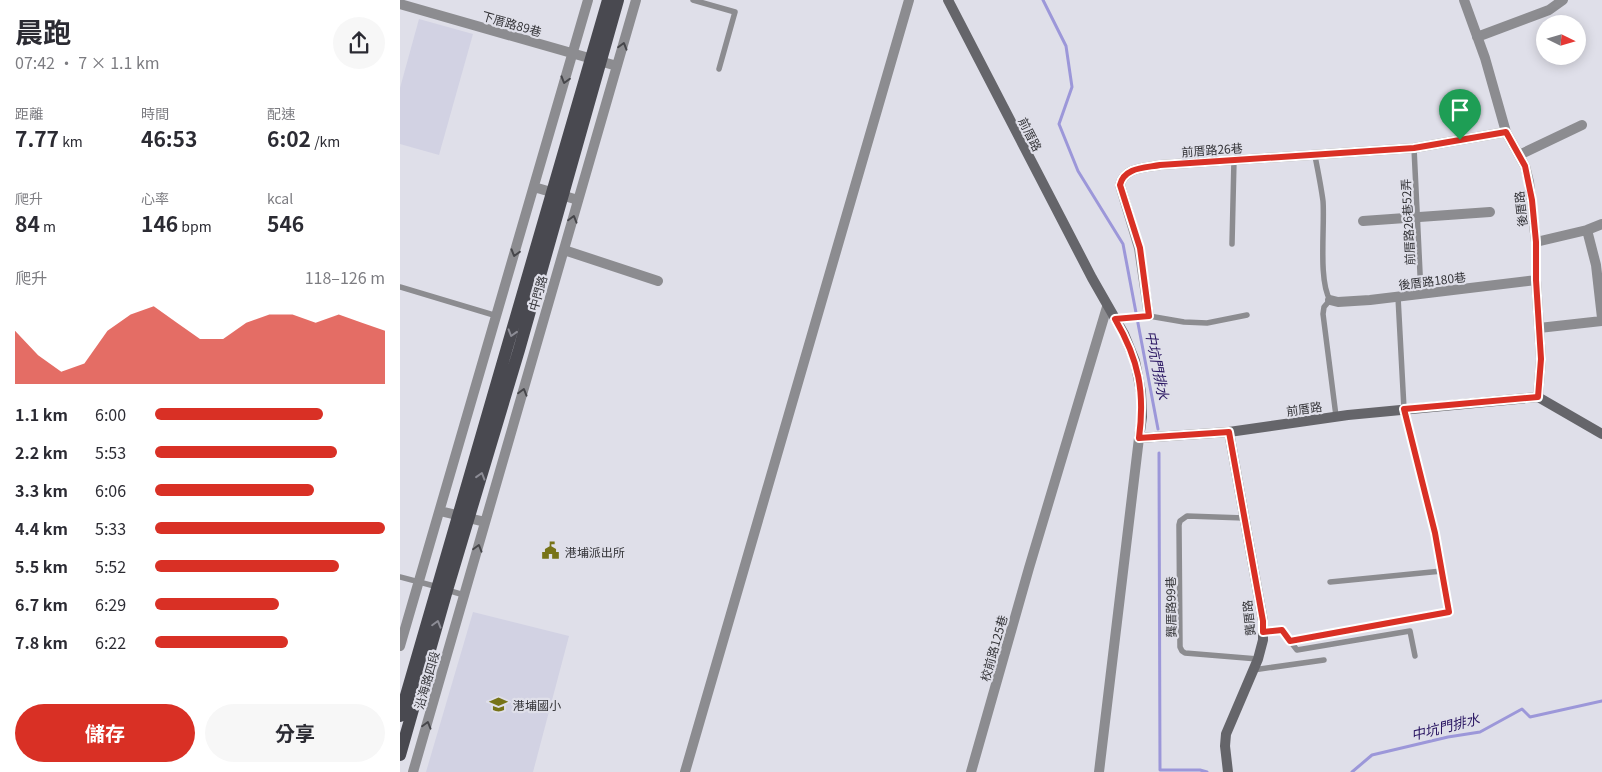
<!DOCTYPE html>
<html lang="zh-TW">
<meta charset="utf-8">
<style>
body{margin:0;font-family:Georgia,"Noto Sans TC",serif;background:#f7f7f7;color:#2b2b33;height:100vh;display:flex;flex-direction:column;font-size:19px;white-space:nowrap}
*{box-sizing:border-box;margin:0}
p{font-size:16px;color:#7c7c81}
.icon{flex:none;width:28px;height:28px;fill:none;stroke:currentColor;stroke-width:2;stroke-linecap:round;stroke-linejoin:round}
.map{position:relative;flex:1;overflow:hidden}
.side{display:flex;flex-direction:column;background:#fff;width:400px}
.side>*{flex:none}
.needle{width:32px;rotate:95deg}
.controls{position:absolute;left:1136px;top:15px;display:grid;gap:10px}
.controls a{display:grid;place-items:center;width:50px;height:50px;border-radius:50%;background:#fff;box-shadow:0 2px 12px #0003;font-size:25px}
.pin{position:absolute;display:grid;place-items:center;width:42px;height:42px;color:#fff;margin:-51px -21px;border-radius:50% 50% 50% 0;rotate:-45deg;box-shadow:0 0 5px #0007}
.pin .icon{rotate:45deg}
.round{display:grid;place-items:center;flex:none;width:52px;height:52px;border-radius:26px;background:#f7f7f7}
.summary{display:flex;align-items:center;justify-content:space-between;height:85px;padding:0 15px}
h1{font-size:28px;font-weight:700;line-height:38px}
.metrics{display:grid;grid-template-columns:repeat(3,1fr);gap:8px;height:85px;padding:5px 15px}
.metrics div{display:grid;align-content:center}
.metrics b{font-size:21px;font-weight:700}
.metrics small{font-size:14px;font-weight:400}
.metrics p{font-size:14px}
.chart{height:140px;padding:10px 15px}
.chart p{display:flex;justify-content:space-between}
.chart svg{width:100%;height:90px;margin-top:5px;fill:#d93025;opacity:.7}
.button{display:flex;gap:10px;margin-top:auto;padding:10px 15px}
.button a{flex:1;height:58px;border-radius:30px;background:#d93025;color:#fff;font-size:20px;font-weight:700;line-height:58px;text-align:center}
.button a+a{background:#f7f7f7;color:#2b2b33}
ul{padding:0 15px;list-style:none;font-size:16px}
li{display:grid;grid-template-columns:80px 60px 1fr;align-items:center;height:38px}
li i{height:12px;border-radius:6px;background:#d93025}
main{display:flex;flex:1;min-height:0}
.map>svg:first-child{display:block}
.built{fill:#d2d2e3}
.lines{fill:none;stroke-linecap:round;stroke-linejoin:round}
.stream{stroke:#9c97d9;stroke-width:3}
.lane{stroke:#8c8c90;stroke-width:5.5}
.street{stroke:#8c8c90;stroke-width:10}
.secondary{stroke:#65656a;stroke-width:10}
.primary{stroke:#494950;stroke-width:12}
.oneway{stroke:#46464a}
.oneway2{stroke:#8c8c95}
.route-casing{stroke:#fff;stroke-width:10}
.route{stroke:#d93025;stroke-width:6}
.labels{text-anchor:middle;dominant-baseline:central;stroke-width:4.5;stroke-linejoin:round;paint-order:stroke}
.street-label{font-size:12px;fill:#353539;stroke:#dfdfe9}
.poi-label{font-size:12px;fill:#353539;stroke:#dfdfe9;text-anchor:start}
.water-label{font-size:14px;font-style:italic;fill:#2a1662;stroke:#dfdfe9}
</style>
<main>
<section class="side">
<div class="summary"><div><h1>晨跑</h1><p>07:42 · 7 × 1.1 km</p></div><a class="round"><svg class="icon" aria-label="share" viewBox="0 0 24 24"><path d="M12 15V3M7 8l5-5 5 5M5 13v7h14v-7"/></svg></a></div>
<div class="metrics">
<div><p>距離</p><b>7.77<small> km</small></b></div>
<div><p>時間</p><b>46:53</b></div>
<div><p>配速</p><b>6:02<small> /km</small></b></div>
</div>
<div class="metrics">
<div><p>爬升</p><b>84<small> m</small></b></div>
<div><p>心率</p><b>146<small> bpm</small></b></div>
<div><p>kcal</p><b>546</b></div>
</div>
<div class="chart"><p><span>爬升</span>118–126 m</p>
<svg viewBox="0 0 160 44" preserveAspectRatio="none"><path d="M0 44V18L10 30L20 38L30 34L40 18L50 10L60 6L70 14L80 22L90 22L100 14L110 10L120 10L130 14L140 10L150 14L160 18V44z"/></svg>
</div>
<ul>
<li><b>1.1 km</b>6:00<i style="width:73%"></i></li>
<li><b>2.2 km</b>5:53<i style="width:79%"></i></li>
<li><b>3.3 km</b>6:06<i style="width:69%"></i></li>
<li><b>4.4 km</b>5:33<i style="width:100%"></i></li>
<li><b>5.5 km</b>5:52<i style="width:80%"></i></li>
<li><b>6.7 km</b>6:29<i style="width:54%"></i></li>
<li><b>7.8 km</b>6:22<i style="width:58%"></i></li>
</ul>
<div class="button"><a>儲存</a><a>分享</a></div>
</section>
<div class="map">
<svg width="1202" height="772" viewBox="0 0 1202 772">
<rect width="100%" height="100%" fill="#dfdfe9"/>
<path class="built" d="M19 19 73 34 39 155 0 144V88Z
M73 612 169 636 133 772H26Z"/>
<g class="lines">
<path class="stream" d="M643 0 666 46 672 87 659 124 678 171 723 244 758 429
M759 453 760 770H800L807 772
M952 772 972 755 1048 737 1080 732 1122 709 1130 717 1202 701"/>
<path class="lane" d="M293 0 335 12 319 69
M1014 148 1021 294
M915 156C918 171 921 186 923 201 925 226 918 280 930 300L924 307 923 314 936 416
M832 244 834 160
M0 287 97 316
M715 319 749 316 784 322 807 323 847 315
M844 518 787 516 780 521 779 525 780 647 782 651 785 653 858 659
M0 577 38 587
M930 582 1042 571
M47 590 64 595
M863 632 882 630 890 641 1049 612 1035 533 1004 409 998 297
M890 641 897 650 1010 631 1015 656
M853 670 924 660"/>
<path class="street" d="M1064 0 1085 58 1106 132 1125 166 1129 182 1136 242V280L1141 359 1138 397
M0 4 217 66
M1077 37 1149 10 1163 0
M1119 155 1182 125
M134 187 178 200
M963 221 1090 212
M1187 230 1196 265 1202 318
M1136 242 1187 230 1202 224
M164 250 258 281
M930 300 938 302 970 300 1136 280
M749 316 739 248 720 185C724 167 745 168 760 165L1014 148 1106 132
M1139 328 1202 321
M40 511 85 522
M0 646 188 0
M13 772 236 0
M285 772 509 0
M571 772 629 568 707 307
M699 772 739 438"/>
<path class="secondary" d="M548 0 692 278 724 334 735 361 741 392 742 417 739 438 829 432 948 415 1138 397 1202 434
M828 772 825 746 826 734 858 659 863 640V621L829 432"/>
<path class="primary" d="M0 716 208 0
M0 755 47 590 119 350 218 0"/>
</g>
<defs><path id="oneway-chevron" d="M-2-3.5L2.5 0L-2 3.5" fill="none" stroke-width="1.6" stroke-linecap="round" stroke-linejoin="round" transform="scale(1.25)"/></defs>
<g class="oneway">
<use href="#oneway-chevron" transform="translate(223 46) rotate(-74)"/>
<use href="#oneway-chevron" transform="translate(165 80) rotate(106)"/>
<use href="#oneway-chevron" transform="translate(173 219) rotate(-74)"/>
<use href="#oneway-chevron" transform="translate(115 253) rotate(106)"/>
<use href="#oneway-chevron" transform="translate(123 392) rotate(-74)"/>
<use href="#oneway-chevron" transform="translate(78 548) rotate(-74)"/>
<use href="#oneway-chevron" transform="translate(27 725) rotate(-74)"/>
</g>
<g class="oneway2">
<use href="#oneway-chevron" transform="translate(112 333) rotate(107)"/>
<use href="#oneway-chevron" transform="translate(81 476) rotate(-73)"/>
<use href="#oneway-chevron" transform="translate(37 624) rotate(-74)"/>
</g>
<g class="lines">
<defs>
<path id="route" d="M1106 132 1125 166 1132 200 1136 242V280L1141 359 1138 397 1004 409 1035 533 1049 612 890 641 882 630 863 632V621L829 432 739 438C745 392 739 360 715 319L749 316 740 248 720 185C724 167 745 168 760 165L1014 148Z"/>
</defs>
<use href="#route" class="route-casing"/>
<use href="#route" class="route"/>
</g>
<defs>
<symbol id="civic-bare" viewBox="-9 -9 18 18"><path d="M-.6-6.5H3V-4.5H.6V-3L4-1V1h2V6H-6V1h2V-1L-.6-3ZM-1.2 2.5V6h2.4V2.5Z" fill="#777317" stroke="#dfdfe9" stroke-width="2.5" paint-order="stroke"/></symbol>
<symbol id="school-bare" viewBox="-9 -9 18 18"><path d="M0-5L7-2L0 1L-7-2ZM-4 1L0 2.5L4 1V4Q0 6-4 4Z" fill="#777317" stroke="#dfdfe9" stroke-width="2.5" paint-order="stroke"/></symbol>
</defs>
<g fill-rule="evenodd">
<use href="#civic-bare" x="138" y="538" width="25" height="25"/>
<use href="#school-bare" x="86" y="692" width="25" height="25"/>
</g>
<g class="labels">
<g class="street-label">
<text transform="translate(112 23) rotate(16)">下厝路89巷</text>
<text transform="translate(631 134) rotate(63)">前厝路</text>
<text transform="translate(812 149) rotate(-4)">前厝路26巷</text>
<text transform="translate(1120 209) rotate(-96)">後厝路</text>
<text transform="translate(1007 222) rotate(-93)">前厝路26巷52弄</text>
<text transform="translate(1032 280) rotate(-7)">後厝路180巷</text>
<text transform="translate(137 293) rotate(-74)">中門路</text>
<text transform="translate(904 408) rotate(-8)">前厝路</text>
<text transform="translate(770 607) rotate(-91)">龔厝路99巷</text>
<text transform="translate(848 618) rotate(-96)">龔厝路</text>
<text transform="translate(593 648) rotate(-74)">校前路125巷</text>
<text transform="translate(26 680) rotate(-74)">沿海路四段</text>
</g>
<g class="poi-label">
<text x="165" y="551">港埔派出所</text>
<text x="113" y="704">港埔國小</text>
</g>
<g class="water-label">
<text transform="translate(758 365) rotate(79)">中坑門排水</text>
<text transform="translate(1045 726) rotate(-14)">中坑門排水</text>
</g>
</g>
</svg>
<div class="controls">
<a><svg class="needle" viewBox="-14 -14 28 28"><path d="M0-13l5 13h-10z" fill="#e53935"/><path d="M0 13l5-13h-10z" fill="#7c7c81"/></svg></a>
</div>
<div class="pin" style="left:1060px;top:140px;background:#1e9e55"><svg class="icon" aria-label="arrive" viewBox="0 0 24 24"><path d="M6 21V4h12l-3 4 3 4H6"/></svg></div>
</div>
</main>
